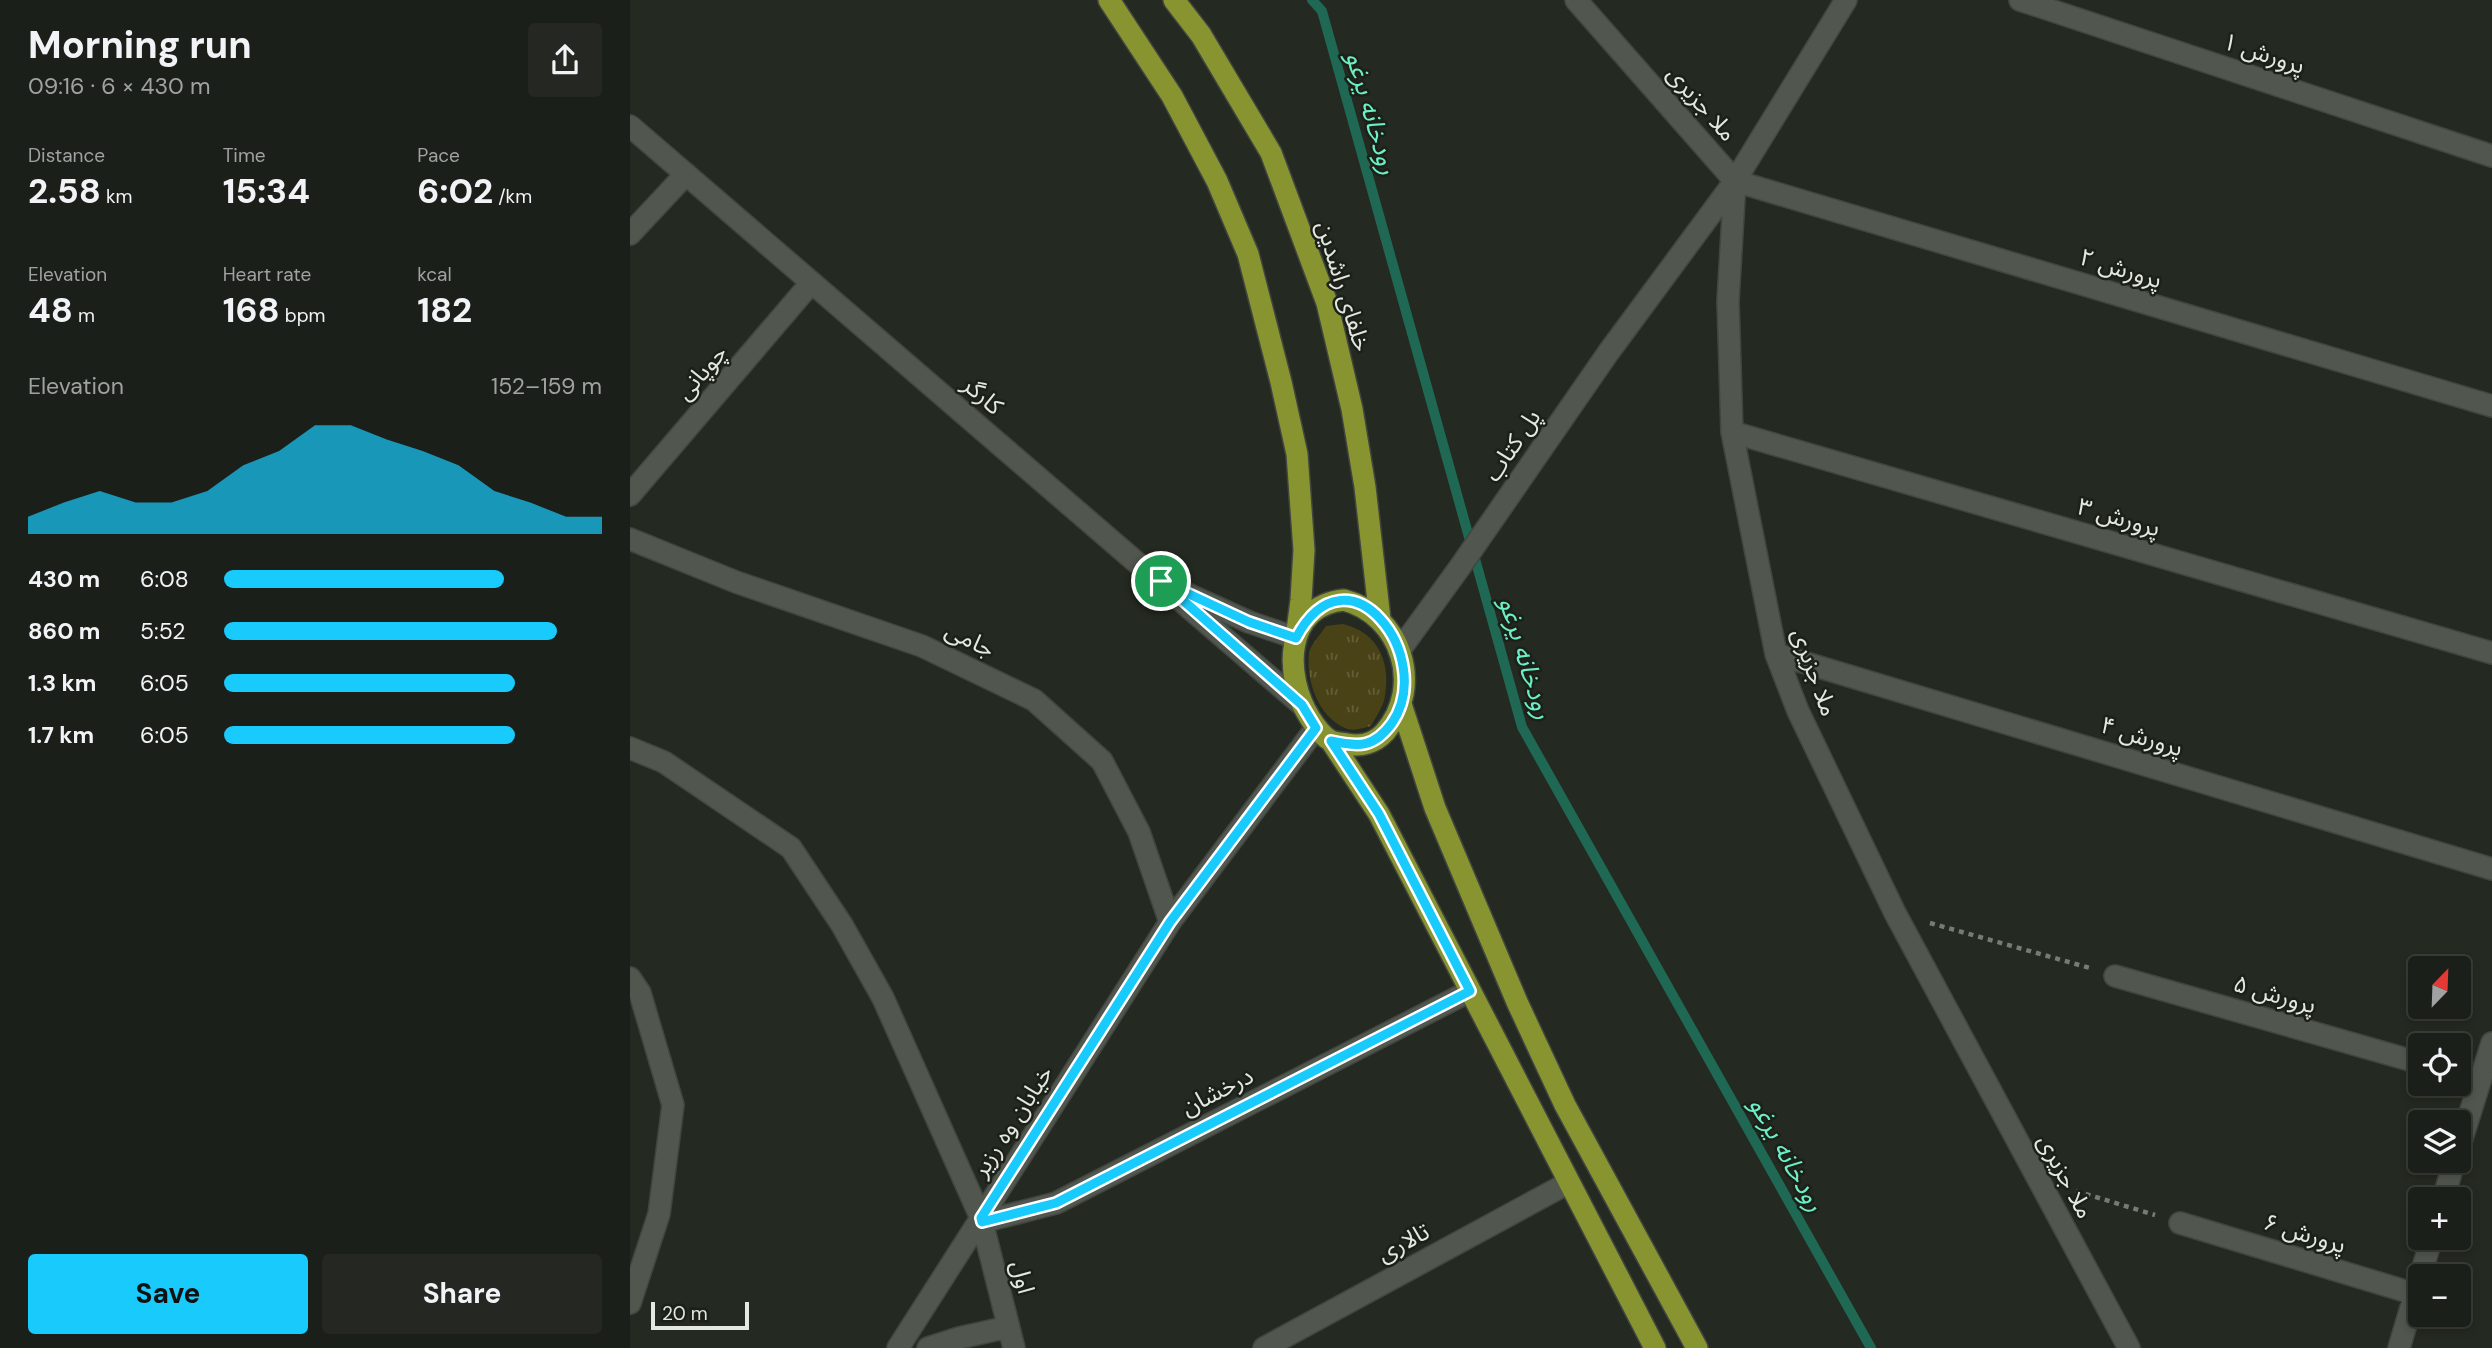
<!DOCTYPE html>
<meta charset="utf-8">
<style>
body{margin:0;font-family:"DM Sans","Noto Sans Arabic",sans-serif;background:#242722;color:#f1f3f6;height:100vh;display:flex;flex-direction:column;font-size:26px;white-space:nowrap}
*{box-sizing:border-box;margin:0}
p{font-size:23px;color:#a0a2a2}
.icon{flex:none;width:38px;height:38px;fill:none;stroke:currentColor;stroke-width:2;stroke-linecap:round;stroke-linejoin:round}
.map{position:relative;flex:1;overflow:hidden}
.panel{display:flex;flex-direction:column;background:#1b1f19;width:630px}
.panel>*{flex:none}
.needle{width:46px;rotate:23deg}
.controls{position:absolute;left:1778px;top:956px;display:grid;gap:14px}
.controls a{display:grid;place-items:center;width:63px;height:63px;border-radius:7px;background:#1b1f19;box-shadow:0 4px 10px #0003,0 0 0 2px #393d38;font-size:35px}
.scale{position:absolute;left:21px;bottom:18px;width:98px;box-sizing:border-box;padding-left:7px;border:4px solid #e4e8e2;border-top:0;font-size:19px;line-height:24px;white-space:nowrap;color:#e4e8e2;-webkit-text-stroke:5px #1b2018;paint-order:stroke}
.pin{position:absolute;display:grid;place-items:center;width:60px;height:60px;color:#fff;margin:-30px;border:4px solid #fff;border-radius:50%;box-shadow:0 2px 7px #0007}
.round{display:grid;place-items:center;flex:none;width:74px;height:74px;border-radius:7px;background:#242722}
.headline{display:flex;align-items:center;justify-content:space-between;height:119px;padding:0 28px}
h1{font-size:38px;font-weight:700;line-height:52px}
.metrics{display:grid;grid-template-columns:repeat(3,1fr);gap:10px;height:119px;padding:7px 28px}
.metrics div{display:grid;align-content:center}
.metrics b{font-size:35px;font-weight:700}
.metrics small{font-size:19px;font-weight:400}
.metrics p{font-size:19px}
.chart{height:196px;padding:14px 28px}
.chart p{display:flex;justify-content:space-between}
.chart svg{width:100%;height:126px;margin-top:7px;fill:#19cafc;opacity:.7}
.cta{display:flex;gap:14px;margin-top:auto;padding:14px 28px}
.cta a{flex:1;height:80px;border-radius:7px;background:#19cafc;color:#111;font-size:28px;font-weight:700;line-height:80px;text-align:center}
.cta a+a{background:#242722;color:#f1f3f6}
ul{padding:0 28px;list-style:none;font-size:23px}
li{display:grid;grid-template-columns:112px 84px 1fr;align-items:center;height:52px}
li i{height:18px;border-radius:9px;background:#19cafc}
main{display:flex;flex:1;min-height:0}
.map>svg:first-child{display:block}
.grass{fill:url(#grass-tufts)}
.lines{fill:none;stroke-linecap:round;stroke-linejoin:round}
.stream{stroke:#1f6853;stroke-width:10}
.minor-casing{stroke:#41453f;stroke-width:24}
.major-casing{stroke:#41453f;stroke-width:24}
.path{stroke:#767b73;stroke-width:4.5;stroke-dasharray:5 5;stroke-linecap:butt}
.minor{stroke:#51574e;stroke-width:21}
.major{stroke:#88942f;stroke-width:21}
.route-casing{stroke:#fff;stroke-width:14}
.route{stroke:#19cafc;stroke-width:9}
.labels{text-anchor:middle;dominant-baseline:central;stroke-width:5;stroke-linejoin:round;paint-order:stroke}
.street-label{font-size:24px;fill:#e4e8e2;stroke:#1b2018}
.water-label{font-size:26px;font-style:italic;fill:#6ceec6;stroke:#1b2018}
</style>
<main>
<section class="panel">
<div class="headline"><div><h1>Morning run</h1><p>09:16 · 6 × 430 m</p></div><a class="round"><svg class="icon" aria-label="share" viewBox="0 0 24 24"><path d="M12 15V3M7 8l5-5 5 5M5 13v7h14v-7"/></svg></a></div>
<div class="metrics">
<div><p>Distance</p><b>2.58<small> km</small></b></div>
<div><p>Time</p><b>15:34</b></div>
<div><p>Pace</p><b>6:02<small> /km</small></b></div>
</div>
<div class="metrics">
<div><p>Elevation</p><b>48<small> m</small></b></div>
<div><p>Heart rate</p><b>168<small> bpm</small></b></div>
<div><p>kcal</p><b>182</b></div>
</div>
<div class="chart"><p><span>Elevation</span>152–159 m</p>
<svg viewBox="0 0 160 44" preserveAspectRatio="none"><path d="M0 44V38L10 33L20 29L30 33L40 33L50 29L60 20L70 15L80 6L90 6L100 11L110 15L120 20L130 29L140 33L150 38L160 38V44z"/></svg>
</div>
<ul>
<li><b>430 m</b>6:08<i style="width:74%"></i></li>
<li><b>860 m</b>5:52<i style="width:88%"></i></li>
<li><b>1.3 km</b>6:05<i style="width:77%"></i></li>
<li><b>1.7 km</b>6:05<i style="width:77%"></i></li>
</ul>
<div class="cta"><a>Save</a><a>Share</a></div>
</section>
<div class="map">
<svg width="1862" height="1348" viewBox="0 0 1862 1348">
<defs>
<pattern id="grass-tufts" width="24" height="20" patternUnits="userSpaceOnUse" patternTransform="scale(1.75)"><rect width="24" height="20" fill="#4a4217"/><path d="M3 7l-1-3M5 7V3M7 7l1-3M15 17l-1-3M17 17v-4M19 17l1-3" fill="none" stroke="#645d38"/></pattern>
</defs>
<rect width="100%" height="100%" fill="#242921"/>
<path class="grass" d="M713 624C750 633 762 665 754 701 751 710 745 718 741 726 733 728 723 732 715 728 688 716 676 681 679 653 681 644 691 634 696 626Z"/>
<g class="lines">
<path class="stream" d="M682 0 692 11 892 727 1241 1348"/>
<defs>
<path id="minor" d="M946 0 1105 181 1098 301 1102 432 1146 654 1168 711 1265 913 1499 1348
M1390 0 1862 156
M0 126 672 705
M1105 181 1862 406
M0 234 56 174
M1102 432 1862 653
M0 495 181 283
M0 539 106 582 292 646 404 700 472 761 509 832 540 922
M555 593 619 622 666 638
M769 651 830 567 978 353 1105 181 1216 0
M1146 654 1862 869
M0 748 34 762 161 848 212 925 253 998 351 1218 384 1348
M1485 976 1790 1063
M0 978 10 993 43 1105 29 1214 0 1303
M1829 1148 1862 1043
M1813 1199 1825 1160
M352 1222 426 1203 840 991
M1550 1223 1785 1294
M268 1348 540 922 686 728
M298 1348 329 1338 378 1327
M634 1348 938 1183
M1769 1348 1802 1237"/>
<path id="major" d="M479 0 542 96 587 181 618 254 651 382 667 454 674 550 671 600 666 638
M544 0 571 35 641 153 697 303 722 409 735 487 750 619
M714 600C771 615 794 686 755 732 745 743 731 747 717 744 712 743 706 743 701 741 692 736 685 726 680 718 654 677 653 606 714 600Z
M771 704 805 808 887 1002 935 1105 1067 1348
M701 741 749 814 1025 1348"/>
</defs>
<use href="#minor" class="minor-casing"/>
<use href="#major" class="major-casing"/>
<path class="path" d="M1300 923 1460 968
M1446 1191 1525 1215"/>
<use href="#minor" class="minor"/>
<use href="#major" class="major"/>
</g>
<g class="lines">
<defs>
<path id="route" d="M531 581 619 622 666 638C718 540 807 657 762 723 744 748 729 747 701 741L749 814 840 991 426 1203 352 1222 351 1218 540 922 686 728 672 705Z"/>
</defs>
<use href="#route" class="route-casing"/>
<use href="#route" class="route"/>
</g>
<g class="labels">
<g class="street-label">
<text transform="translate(1634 53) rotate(18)">پرورش ۱</text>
<text transform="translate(1072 103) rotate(49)">ملا جزیری</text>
<text transform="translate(1491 268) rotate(17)">پرورش ۲</text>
<text transform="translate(714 286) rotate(73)">خلفای راشدین</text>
<text transform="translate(71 372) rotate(-49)">چوپانی</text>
<text transform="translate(353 395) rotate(41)">کارگر</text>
<text transform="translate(882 445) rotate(-56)">پل کتاب</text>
<text transform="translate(1489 517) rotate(16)">پرورش ۳</text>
<text transform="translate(340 639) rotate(26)">جامی</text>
<text transform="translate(1185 672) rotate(70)">ملا جزیری</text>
<text transform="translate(1512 736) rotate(17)">پرورش ۴</text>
<text transform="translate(1645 994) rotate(16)">پرورش ۵</text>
<text transform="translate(587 1091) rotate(-27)">درخشان</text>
<text transform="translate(382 1121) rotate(-57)">خیابان وه رزیر</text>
<text transform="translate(1436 1176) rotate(62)">ملا جزیری</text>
<text transform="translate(1675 1233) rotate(17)">پرورش ۶</text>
<text transform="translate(773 1242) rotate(-28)">تالاری</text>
<text transform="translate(393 1277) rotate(76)">اول</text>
</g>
<g class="water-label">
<text transform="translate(742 113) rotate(74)">رودخانه یرغو</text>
<text transform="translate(896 658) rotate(73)">رودخانه یرغو</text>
<text transform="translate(1157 1154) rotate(61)">رودخانه یرغو</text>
</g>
</g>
</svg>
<div class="controls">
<a><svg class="needle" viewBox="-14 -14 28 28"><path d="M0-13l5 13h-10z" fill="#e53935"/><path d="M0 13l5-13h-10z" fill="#a0a2a2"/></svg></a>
<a><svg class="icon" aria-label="locate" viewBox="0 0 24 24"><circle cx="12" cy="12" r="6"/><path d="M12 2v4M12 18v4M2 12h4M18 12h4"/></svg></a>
<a><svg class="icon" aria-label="layers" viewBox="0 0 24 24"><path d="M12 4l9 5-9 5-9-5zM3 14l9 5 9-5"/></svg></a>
<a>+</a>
<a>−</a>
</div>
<div class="scale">20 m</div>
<div class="pin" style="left:531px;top:581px;background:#1e9e55"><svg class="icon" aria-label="arrive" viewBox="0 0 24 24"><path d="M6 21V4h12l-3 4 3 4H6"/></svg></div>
</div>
</main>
